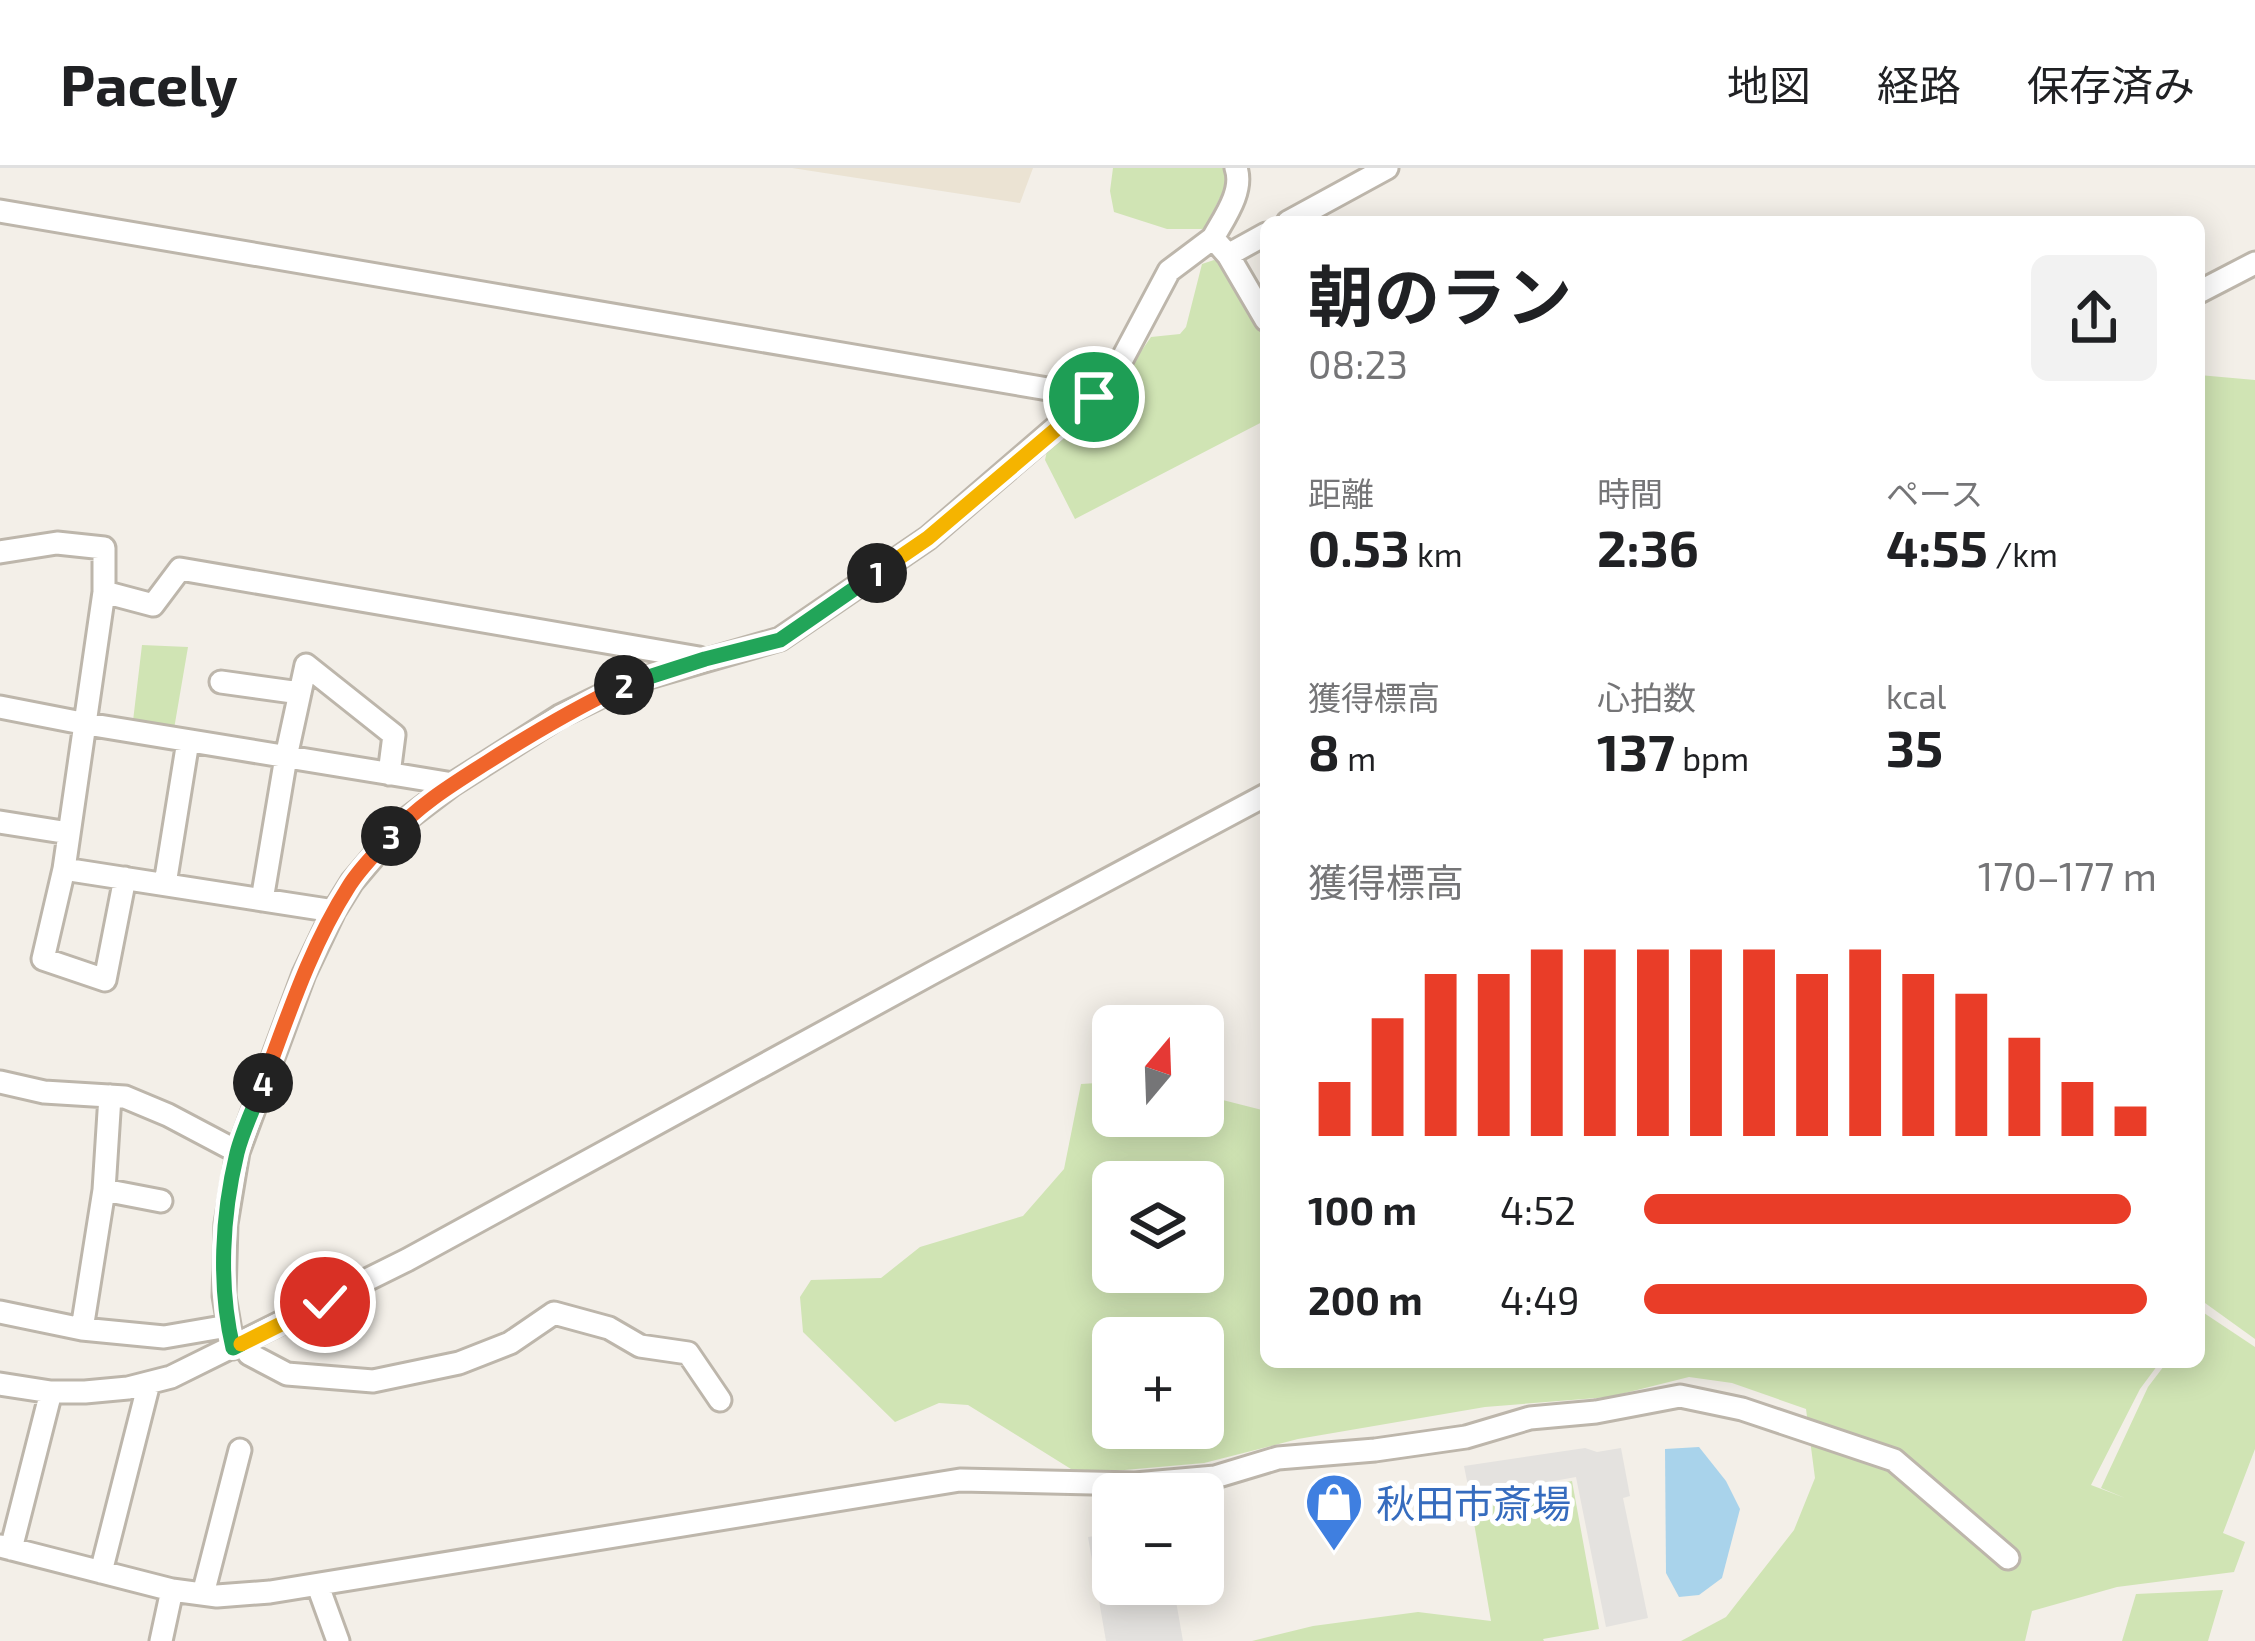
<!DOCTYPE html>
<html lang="ja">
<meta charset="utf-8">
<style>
body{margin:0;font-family:"Exo 2","Noto Sans JP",sans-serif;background:#f2f2f2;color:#202124;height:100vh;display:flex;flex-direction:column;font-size:45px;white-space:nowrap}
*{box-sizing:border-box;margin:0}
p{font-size:39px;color:#757577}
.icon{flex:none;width:66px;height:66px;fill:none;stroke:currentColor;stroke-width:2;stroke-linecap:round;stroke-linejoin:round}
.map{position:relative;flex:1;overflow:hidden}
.sheet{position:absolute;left:1260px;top:48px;width:945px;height:1152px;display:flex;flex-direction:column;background:#fff;border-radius:18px;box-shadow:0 6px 30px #0003}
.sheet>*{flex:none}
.needle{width:78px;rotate:19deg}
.buttons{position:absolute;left:1092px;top:837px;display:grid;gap:24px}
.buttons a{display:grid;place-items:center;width:132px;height:132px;border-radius:18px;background:#fff;box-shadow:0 6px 30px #0003;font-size:60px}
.pin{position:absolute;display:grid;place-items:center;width:102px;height:102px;color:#fff;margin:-51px;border:6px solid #fff;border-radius:50%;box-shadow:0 3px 12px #0007}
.km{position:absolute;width:60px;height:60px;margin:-30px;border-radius:50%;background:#222;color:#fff;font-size:33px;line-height:60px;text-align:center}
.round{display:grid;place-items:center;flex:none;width:126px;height:126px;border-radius:18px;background:#f2f2f2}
.summary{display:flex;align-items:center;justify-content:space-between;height:204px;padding:0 48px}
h1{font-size:66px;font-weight:700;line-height:90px}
.stats{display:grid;grid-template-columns:repeat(3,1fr);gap:18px;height:204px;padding:12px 48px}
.stats div{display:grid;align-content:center}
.stats b{font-size:51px;font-weight:700}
.stats small{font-size:33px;font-weight:400}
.stats p{font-size:33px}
.chart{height:336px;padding:24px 48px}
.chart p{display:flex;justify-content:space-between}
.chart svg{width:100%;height:216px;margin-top:12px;stroke:#e93d28;stroke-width:6}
ul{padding:0 48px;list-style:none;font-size:39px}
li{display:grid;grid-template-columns:192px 144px 1fr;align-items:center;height:90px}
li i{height:30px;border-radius:15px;background:#e93d28}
header{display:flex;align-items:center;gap:72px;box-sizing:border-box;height:168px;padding:0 60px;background:#fff;border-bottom:3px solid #e0e0e0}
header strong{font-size:57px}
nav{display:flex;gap:66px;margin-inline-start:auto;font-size:42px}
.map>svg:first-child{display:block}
.education{fill:#ebe3d3}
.green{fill:#d0e4b4;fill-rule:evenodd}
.parking{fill:#e4e2df}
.water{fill:#a9d3eb}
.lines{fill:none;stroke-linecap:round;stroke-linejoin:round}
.minor-casing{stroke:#bdb6ab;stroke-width:27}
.minor{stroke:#fff;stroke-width:21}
.split-1-casing{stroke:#fff;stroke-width:24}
.split-2-casing{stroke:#fff;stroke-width:24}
.split-3-casing{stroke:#fff;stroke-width:24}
.split-4-casing{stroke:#fff;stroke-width:24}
.split-5-casing{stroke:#fff;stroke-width:24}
.split-6-casing{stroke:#fff;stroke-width:24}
.split-1{stroke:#f5b400;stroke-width:15}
.split-2{stroke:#22a559;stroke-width:15}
.split-3{stroke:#f0652b;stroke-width:15}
.split-4{stroke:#f0652b;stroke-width:15}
.split-5{stroke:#22a559;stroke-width:15}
.split-6{stroke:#f5b400;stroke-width:15}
.labels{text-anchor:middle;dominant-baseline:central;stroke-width:10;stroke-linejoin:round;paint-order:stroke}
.shop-label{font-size:39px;fill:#366cbe;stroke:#fff;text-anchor:start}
</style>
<header>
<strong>Pacely</strong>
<nav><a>地図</a><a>経路</a><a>保存済み</a></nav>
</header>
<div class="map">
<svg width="2255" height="1473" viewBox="0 0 2255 1473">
<rect width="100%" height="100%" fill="#f3efe8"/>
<path class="education" d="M792 0H1033L1020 35Z"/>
<path class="green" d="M1113 0H1228L1230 10 1204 61H1167L1114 44 1110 23Z
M1214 92 1225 98 1266 174V252L1075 351 1045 292 1047 283 1116 219 1151 169 1180 166 1186 159 1202 96Z
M2199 207 2255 212V1171L2205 1135 2199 1141Z
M142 477 188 479 174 561 133 553Z
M1113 914V948H1203V927L1266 943V1194H2160L2140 1221 2091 1317 2125 1330 2101 1320 2148 1219 2167 1194H2199V1152L2204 1145 2255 1179V1281L2223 1365 2245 1374 2234 1404 2117 1419 2032 1443 2025 1473H1681L1726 1449 1794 1362 1815 1310 1806 1241 1732 1215 1689 1209 1609 1229 1485 1239 1298 1271 1204 1295 1079 1306 968 1237 939 1235 895 1254 803 1164 800 1129 811 1112 881 1110 920 1079 1023 1048 1064 1001 1081 916ZM1113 1014H1203V1104H1113ZM1113 1170H1203V1260H1113Z
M1572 1313 1599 1461 1543 1471 1544 1473H1252L1313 1458 1418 1444 1491 1453 1470 1332Z
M2223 1422 2208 1473H2122L2136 1426Z"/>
<path class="parking" d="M1585 1280 1597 1284 1621 1280 1630 1328 1623 1330 1648 1450 1606 1459 1576 1309 1470 1328 1464 1298Z
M1113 1365V1416H1173L1183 1473H1106L1088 1369Z"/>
<path class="water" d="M1699 1279 1726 1313 1740 1341 1722 1410 1699 1427 1679 1429 1666 1405 1665 1281Z"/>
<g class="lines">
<defs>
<path id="minor" d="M1236 0C1244 23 1224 50 1213 70L1228 87 1266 152
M0 43 1095 229
M1288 54 1387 0
M1228 87 1266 66
M2199 124 2255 95
M0 384 57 375 104 380V424L64 701 334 743
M104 424 153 437 180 401 699 490
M221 514 300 525
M0 539 87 556 453 616
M0 654 69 665
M64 701 43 791 105 812 125 710
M165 716 188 573
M262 732 286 589 306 497 394 567 389 606
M0 914 44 924 125 929 168 947 238 984
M104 1022 161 1033
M0 1144 82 1161 164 1169 228 1158
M82 1161 104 1022 110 928
M243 1175 249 1186 287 1206 373 1213 459 1195 510 1175 554 1145 609 1160 640 1178 688 1185 720 1232
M233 1180 224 1128 226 1056 238 984 304 806 334 743 352 714 403 654 453 616 560 548 628 515 780 471 928 370 1111 212 1169 103 1213 70
M0 1216 51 1224H85L128 1220 171 1209 407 1092 934 804 1266 627
M0 1378 172 1422 217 1428 270 1424 960 1312 1135 1316 1215 1309 1278 1290 1375 1282 1466 1269 1530 1250 1596 1244 1680 1228 1742 1241 1894 1292 2008 1390
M11 1381 51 1224
M101 1404 149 1215
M318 1418 338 1473
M203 1426 240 1282
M161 1473 172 1422"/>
</defs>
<use href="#minor" class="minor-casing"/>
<use href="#minor" class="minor"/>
</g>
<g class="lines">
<defs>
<path id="split-1" d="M877 405 928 370 1094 229"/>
<path id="split-2" d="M624 517 705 491 780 472 877 405"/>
<path id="split-3" d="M391 668C417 638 453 616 486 595 533 565 575 540 624 517"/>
<path id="split-4" d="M263 915C288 848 310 779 349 718 360 700 377 684 391 668"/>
<path id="split-5" d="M241 1176 233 1180C218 1117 222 1047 237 985 243 961 255 938 263 915"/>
<path id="split-6" d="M241 1176 325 1134"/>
</defs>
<use href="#split-1" class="split-1-casing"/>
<use href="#split-2" class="split-2-casing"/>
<use href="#split-3" class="split-3-casing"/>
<use href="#split-4" class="split-4-casing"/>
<use href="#split-5" class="split-5-casing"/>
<use href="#split-6" class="split-6-casing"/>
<use href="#split-1" class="split-1"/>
<use href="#split-2" class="split-2"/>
<use href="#split-3" class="split-3"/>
<use href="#split-4" class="split-4"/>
<use href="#split-5" class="split-5"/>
<use href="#split-6" class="split-6"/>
</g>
<defs>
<symbol id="shop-pin" viewBox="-11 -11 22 30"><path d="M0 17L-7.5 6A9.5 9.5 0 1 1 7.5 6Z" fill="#3f7fe0" stroke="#fff"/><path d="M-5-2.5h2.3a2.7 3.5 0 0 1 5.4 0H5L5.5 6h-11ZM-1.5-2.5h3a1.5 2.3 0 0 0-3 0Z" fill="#fff"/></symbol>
</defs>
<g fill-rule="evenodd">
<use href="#shop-pin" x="1301" y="1301" width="66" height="90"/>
</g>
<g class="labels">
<g class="shop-label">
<text x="1376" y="1334">秋田市斎場</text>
</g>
</g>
</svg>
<div class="buttons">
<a><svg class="needle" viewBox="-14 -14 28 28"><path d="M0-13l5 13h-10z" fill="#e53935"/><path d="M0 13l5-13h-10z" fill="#757577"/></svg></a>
<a><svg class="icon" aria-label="layers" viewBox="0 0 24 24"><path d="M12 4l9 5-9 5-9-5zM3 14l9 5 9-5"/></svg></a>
<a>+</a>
<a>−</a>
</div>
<div class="pin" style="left:1094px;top:229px;background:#1e9e55"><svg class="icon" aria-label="arrive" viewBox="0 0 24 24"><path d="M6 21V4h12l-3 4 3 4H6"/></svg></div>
<div class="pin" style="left:325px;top:1134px;background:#d93025"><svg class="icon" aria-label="check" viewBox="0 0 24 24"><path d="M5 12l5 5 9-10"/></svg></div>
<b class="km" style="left:877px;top:405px">1</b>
<b class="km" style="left:624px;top:517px">2</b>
<b class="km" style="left:391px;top:668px">3</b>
<b class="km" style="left:263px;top:915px">4</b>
<section class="sheet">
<div class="summary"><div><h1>朝のラン</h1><p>08:23</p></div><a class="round"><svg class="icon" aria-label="share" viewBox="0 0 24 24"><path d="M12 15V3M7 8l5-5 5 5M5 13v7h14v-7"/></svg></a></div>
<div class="stats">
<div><p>距離</p><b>0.53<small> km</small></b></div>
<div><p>時間</p><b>2:36</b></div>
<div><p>ペース</p><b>4:55<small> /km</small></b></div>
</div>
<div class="stats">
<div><p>獲得標高</p><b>8<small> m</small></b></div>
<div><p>心拍数</p><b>137<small> bpm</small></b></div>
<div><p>kcal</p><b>35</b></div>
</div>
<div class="chart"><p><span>獲得標高</span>170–177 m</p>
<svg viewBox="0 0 160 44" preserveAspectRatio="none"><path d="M5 44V33M15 44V20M25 44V11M35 44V11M45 44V6M55 44V6M65 44V6M75 44V6M85 44V6M95 44V11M105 44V6M115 44V11M125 44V15M135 44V24M145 44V33M155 44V38"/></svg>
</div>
<ul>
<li><b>100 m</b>4:52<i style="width:95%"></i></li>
<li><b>200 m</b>4:49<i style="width:98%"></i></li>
</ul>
</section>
</div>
